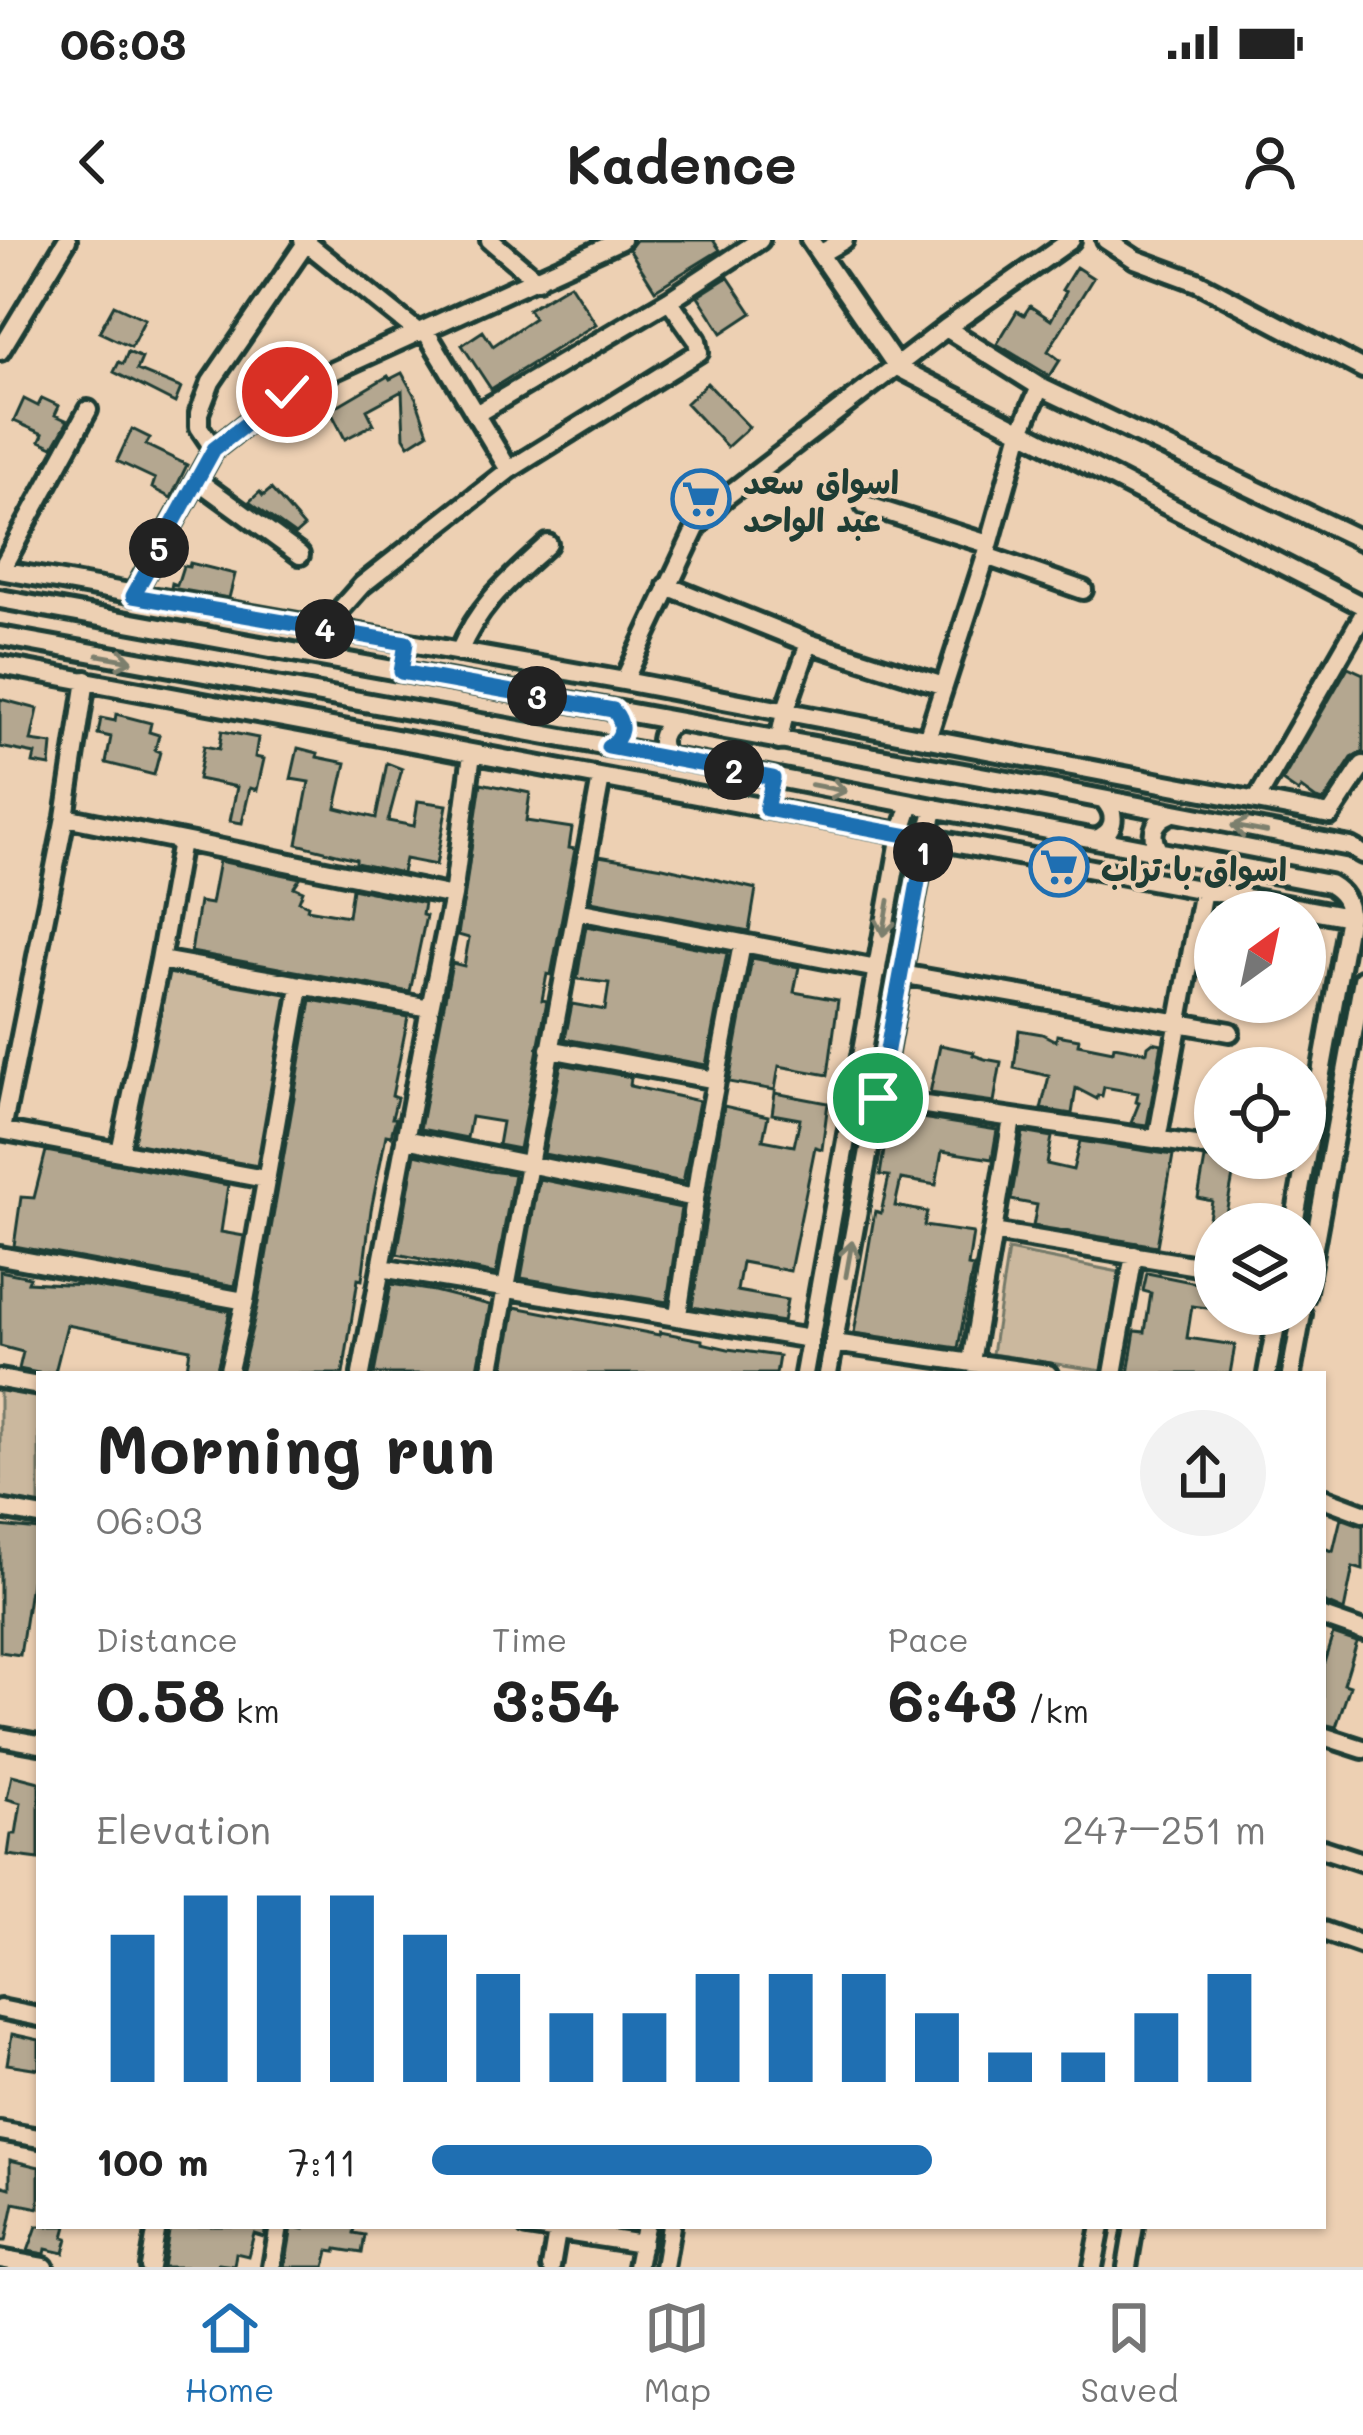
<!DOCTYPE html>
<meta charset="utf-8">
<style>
body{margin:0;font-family:Mali,"Playpen Sans Arabic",sans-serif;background:#f2f2f2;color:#222;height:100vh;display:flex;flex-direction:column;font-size:45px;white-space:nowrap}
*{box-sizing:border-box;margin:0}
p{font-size:39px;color:#767676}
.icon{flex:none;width:66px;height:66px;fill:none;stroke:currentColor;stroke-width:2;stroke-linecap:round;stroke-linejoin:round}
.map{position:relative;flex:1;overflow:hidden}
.details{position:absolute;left:36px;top:1131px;width:1290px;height:858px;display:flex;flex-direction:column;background:#fff;border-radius:0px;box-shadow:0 3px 9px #0004}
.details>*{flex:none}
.needle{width:78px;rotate:33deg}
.fabs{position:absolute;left:1194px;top:651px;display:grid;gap:24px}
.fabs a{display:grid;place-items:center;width:132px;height:132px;border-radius:50%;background:#fff;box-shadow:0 3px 9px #0004;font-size:60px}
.pin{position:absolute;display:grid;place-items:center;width:102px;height:102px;color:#fff;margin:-51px;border:6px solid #fff;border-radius:50%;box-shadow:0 3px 12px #0007}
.km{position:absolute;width:60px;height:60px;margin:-30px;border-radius:50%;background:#222;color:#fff;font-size:33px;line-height:60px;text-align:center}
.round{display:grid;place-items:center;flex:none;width:126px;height:126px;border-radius:63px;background:#f2f2f2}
.head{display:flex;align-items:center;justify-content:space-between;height:204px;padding:0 60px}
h1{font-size:66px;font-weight:800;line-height:90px}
.figures{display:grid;grid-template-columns:repeat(3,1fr);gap:18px;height:204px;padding:12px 60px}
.figures div{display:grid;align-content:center}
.figures b{font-size:60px;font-weight:800}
.figures small{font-size:33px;font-weight:400}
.figures p{font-size:33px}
.chart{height:336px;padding:24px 60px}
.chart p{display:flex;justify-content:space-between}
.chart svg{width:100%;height:216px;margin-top:12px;stroke:#1f6fb2;stroke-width:6}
ul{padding:0 60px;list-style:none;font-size:39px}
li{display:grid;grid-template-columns:192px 144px 1fr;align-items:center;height:90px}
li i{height:30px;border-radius:15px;background:#1f6fb2}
.status{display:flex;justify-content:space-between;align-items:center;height:84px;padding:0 60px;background:#fff;direction:ltr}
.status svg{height:33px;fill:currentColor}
header{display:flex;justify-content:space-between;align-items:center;height:156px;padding:0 60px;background:#fff;font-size:54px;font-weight:800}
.tabs{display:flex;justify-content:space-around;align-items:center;height:168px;border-top:3px solid #e0e0e0;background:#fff;font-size:33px;color:#767676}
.tabs a{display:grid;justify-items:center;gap:6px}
.tabs .current{color:#1f6fb2}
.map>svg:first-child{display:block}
.green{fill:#cbb89e;stroke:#757a69;stroke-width:3}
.building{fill:#b4a790;stroke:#1f3d34;stroke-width:3}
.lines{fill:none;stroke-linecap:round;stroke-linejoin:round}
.minor-casing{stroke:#1f3d34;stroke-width:26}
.minor{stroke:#edd0b3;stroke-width:16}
.oneway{stroke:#7c7f6d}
.route-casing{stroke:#fff;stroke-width:24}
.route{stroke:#1f6fb2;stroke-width:15}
.labels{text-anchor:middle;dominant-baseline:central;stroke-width:9;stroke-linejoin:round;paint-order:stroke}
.poi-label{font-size:33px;font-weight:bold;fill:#1f3d34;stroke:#edd0b3;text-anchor:start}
</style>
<div class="status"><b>06:03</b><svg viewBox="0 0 49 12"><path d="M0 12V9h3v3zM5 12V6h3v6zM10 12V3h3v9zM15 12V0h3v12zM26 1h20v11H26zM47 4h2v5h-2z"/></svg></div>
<header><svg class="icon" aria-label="back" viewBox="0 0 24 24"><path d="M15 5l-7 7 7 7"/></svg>Kadence<svg class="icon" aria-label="person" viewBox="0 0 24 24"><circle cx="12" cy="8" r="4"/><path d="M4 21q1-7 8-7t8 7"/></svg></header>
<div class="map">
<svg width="1363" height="2027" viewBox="0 0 1363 2027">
<rect width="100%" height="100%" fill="#edd0b3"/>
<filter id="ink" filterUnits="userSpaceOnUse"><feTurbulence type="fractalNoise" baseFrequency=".00833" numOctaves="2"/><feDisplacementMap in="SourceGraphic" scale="24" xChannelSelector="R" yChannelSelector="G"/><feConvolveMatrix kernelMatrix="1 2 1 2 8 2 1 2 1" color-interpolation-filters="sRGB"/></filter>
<g filter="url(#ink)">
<path class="green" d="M165 730 294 751 263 934 126 909Z
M1008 1010 1119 1032 1103 1131 992 1114Z
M0 1147 39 1153V1267L0 1261Z"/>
<path class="building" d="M636 0H713L720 10 655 50 629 9Z
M1076 27 1093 38 1048 111 1060 120 1050 136 997 104 1017 71 1024 75 1030 66 1051 80 1066 52 1062 50Z
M728 37 752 73 722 93 698 56Z
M570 44 596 84 491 149 462 105 483 91 493 106 534 78 528 69Z
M114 65 145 79 131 107 99 92Z
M128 112 142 118 137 130 181 148 175 163 114 132 119 122 123 124Z
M402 133 416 158 428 193 409 205 404 197 402 151 367 170 374 184 345 199 330 170 388 136 390 139Z
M707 143 749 187 727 207 686 163Z
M42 158 59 166 55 175 68 181 53 207 40 201 43 194 14 181 24 159 38 166Z
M132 189 150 198 146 205 187 225 171 258 152 248 155 239 117 221Z
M271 249 304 287 295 295 249 262 260 252 263 256Z
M190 323 235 334 229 358 171 348 172 343 177 345 183 326 189 327Z
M1348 427 1363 434V512L1352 518 1324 561 1316 559 1301 548 1298 552 1282 541Z
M0 459 38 469 31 501 52 504 50 526 33 523 35 514 0 507Z
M116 474 151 483 149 492 159 495 155 510 160 512 154 535 106 523 111 497 98 494 101 478 115 481Z
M222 491 258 498 255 517 264 519 257 550 250 548 242 583 230 581 237 547 198 539 204 506 219 509Z
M298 508 318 513 317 517 346 523 336 568 376 578 387 523 402 529 388 581 414 586 418 561 447 565 436 625 405 619 402 633 356 623V619L297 604 309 542 291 539Z
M481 543 530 553 526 581 572 588 569 608 575 609 551 735 547 734 542 760 547 761 519 909 498 905 502 882 471 877 467 898 420 889 452 723 464 726 469 698 458 695Z
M599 616 663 627 756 649 749 691 591 661Z
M219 621 300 638 294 647 303 651 299 661 308 665 307 669 348 676 352 648 424 663 422 675 426 676 410 752 191 712 199 662 211 664Z
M586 686 727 713 706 825 565 799 572 764 605 770 609 743 577 739Z
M752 718 799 727 794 752 838 760 828 835 779 826 775 850 729 842Z
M311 760 408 777 392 856 397 858 392 878H396L391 896 386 895 371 970 362 1040 358 1039 343 1134H241L258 1063Z
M1019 790 1042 794 1056 801 1057 795 1079 799 1078 804 1113 811 1114 806 1147 812 1148 806 1153 802 1162 804 1147 885 1131 883 1139 863 1136 862 1138 853 1104 847 1102 856 1098 855 1097 859 1076 848 1072 874 1041 869 1049 836 1014 828Z
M940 805 974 812 973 815 985 819 1001 822 994 862 930 853Z
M561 824 631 837 630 846 699 861 683 942 544 914Z
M775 853 828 863 822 909 815 907 790 1031 742 1022 737 1051 787 1060 783 1082 692 1067 724 866 768 876 763 900 794 906 800 879 772 874Z
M890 873 997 890 992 919 942 911 936 945 901 939 895 966 927 972 924 986 973 993 968 1026 973 1027 958 1108 854 1093 875 971 881 973 889 936 880 935Z
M1023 892 1052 897 1047 924 1073 930 1080 901 1173 915 1157 1006 1033 986 1037 965 1011 960Z
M46 911 228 945 221 992 244 996 235 1046 14 1006 21 957 34 958Z
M415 914 489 931 514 934 496 1034 397 1014Z
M1228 918 1236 920 1224 984H1208L1212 961 1198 958 1205 919Z
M539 939 681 968 667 1062 521 1038Z
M0 1031 30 1037 28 1042 85 1045 230 1071 216 1134H186L190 1109 67 1085 55 1132 43 1134 19 1129 23 1112 0 1106Z
M1147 1033 1196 1043 1197 1039 1215 1042V1069L1192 1066 1187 1098 1235 1105 1230 1134H1128L1135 1091 1145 1092 1151 1053 1143 1051Z
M391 1044 434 1051 490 1065 477 1134H374Z
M515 1067 659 1095 660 1092 702 1100V1103L728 1109 779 1116 776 1134H503Z
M1341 1278 1363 1286V1330L1353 1327 1344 1371 1323 1362V1308L1333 1311Z
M0 1286 39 1290 20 1415 0 1412Z
M1333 1394 1357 1402 1344 1444 1350 1446 1336 1487 1323 1484V1426Z
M12 1535 39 1542V1619L8 1615 11 1594H16L21 1563 7 1559Z
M12 1794 39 1800V1829L7 1824Z
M10 1920 39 1927V1968L14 1963 6 2001H0V1945L10 1948Z
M37 1986H67L64 1997 68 1998 64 2013 46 2009 45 2014 28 2011Z
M170 1986H266L264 1997 254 1994 248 2016 236 2013 234 2026 218 2024 217 2027H163Z
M304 1986H355L354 1993 365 1995 362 2013 337 2009 336 2012 329 2011 325 2027H285L292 1987 304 1989Z"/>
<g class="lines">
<defs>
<path id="minor" d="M303 0 419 93
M490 0 537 40
M810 0 897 127 1363 366
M1106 0 1135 19 1197 42 1363 129
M820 14 844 0
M946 88 1040 147 1363 301
M425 90 509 230
M0 111 67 0
M476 174 669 60 760 0
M214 209 199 187V173L211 142 308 0
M197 240 300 315
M865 265 988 304
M986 316 1083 350
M0 330 624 441 1330 575 1363 525
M1 330 88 170
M667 346 809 403 944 446
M133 355 214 209 287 152 621 0
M0 359 1041 547 1350 607 1363 614
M323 389 362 345 509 230 699 112 697 100 669 60
M0 396 668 517 1329 644C1343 652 1349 662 1349 677L1294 984
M459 412C480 362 509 340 548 304
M0 425 1349 677
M624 441 696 288 723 259 946 88 1071 0
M927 499 986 316 1021 191 1040 147
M779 501 785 472 809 403
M668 517C656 504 660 489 676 482
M1256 561 1363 375
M65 577 453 656
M1095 599C1114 593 1118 576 1105 561
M1159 611C1149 596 1153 581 1170 574
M577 671 877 729
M160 720 430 768
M901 734 1230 792
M549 809 716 840
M878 858 1215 908
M0 890 265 939
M2 890 65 577 86 440
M405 899 695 958
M1157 900 1203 650
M120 912 160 720 181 601
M993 992 1215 1029
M0 1016 245 1061
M381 1028 810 1099
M1305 1056 1363 739
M678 1075 700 925 742 704
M834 1103 1048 1134
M971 1122 1012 879
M228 1134 245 1061 300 747
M361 1134 430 768 453 656 472 514
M490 1134 601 538
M804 1134 901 594 911 564
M828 1134 926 599 935 568
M1113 1134 1134 1015
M1267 1134 1278 1074
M1291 1134 1302 1074
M0 1139 39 1146
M1323 1258 1363 1273
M0 1269 39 1276
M1323 1377 1363 1391
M1323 1496 1363 1509
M0 1497 39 1504
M1323 1609 1363 1622
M1323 1691 1363 1705
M0 1769 39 1777
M0 1891 39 1898
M527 1986 642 2004
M0 2019 44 2027
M150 2027 157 1986
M272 2027 279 1986
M551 2027 557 1992
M637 2027 645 1986
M664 2027 671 1986
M1093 2027 1101 1986
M1127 2027 1134 1986"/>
</defs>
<use href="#minor" class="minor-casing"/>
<use href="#minor" class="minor"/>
</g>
<defs><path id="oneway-shaft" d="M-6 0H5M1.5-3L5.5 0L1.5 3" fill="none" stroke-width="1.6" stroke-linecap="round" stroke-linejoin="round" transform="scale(3)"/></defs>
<g class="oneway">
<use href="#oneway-shaft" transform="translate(115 418) rotate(10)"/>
<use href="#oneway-shaft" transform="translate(829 548) rotate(11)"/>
<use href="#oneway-shaft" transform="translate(1249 589) rotate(-169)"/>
<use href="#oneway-shaft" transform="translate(886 678) rotate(100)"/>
<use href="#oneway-shaft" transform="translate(849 1019) rotate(-80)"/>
</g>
</g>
<g class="lines" filter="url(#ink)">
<defs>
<path id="route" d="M287 152 214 209 133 356 406 403 401 432 613 470C625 483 624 497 608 507L773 538 766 569 926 599 878 858"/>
</defs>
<use href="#route" class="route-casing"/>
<use href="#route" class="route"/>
</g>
<defs>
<symbol id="supermarket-ring" viewBox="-11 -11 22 22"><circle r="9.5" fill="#edd0b3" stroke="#1f6fb2" stroke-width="1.5"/><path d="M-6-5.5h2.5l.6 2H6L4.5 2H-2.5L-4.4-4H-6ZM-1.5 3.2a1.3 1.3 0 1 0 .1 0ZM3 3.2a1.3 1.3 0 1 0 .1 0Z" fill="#1f6fb2"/></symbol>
</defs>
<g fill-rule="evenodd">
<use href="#supermarket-ring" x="668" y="226" width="66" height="66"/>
<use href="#supermarket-ring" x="1026" y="594" width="66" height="66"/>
</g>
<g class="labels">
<g class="poi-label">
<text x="743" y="240">اسواق سعد<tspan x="743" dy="38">عبد الواحد</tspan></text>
<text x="1101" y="627">اسواق با تراب</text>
</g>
</g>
</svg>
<div class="fabs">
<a><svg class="needle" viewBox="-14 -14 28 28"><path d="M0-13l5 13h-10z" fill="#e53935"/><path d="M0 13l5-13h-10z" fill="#767676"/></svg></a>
<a><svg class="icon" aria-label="locate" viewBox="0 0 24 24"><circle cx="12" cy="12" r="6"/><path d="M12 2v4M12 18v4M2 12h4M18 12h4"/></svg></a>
<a><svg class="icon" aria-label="layers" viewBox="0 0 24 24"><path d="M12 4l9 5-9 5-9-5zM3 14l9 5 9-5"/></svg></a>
</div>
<div class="pin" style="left:878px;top:858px;background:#1e9e55"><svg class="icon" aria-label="arrive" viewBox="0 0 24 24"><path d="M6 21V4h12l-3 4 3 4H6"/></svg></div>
<div class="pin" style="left:287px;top:152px;background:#d93025"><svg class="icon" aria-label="check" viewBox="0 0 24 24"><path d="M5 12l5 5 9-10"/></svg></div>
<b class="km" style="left:923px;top:612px">1</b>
<b class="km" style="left:734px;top:530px">2</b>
<b class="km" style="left:537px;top:456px">3</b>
<b class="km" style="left:325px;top:389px">4</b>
<b class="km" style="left:159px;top:308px">5</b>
<section class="details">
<div class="head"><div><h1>Morning run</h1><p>06:03</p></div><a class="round"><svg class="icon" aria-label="share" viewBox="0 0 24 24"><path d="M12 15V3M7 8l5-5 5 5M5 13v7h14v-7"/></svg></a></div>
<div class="figures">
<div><p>Distance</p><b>0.58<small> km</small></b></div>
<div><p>Time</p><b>3:54</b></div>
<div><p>Pace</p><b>6:43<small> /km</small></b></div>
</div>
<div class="chart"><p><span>Elevation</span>247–251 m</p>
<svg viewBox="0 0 160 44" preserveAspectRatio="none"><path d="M5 44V14M15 44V6M25 44V6M35 44V6M45 44V14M55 44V22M65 44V30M75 44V30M85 44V22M95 44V22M105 44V22M115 44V30M125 44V38M135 44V38M145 44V30M155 44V22"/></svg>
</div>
<ul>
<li><b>100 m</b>7:11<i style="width:60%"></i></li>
</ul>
</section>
</div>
<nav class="tabs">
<a class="current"><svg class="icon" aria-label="home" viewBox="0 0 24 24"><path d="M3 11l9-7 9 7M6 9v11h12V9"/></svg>Home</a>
<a><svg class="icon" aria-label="map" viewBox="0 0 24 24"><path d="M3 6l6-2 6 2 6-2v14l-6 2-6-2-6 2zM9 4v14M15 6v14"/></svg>Map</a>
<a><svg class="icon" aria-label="saved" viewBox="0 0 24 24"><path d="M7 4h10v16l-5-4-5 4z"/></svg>Saved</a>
</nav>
